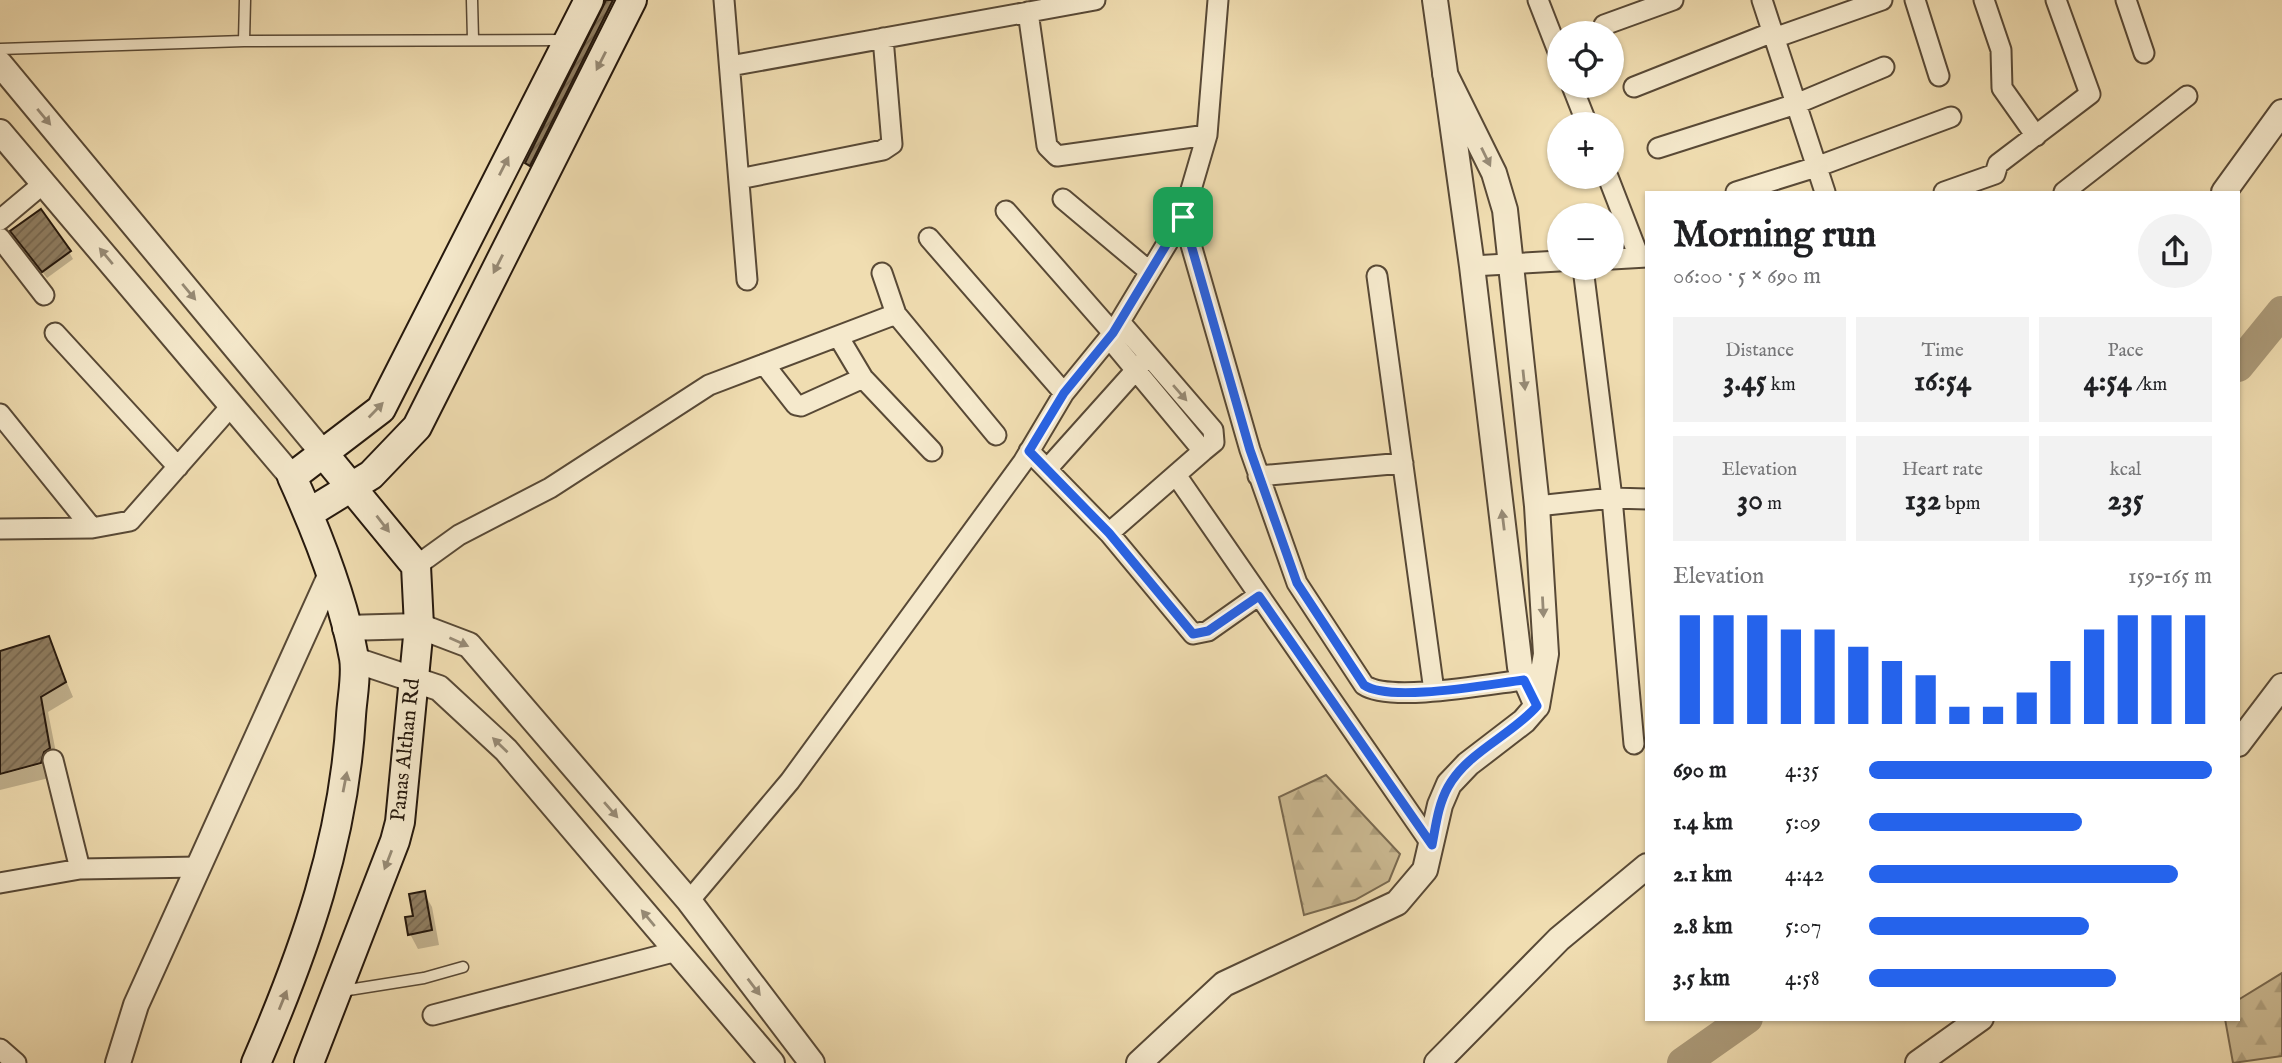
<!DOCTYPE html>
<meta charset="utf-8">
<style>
body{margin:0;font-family:"IM FELL English",serif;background:#f2f2f2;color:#202124;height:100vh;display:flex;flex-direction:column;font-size:26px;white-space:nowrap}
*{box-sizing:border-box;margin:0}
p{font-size:23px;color:#757577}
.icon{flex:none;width:38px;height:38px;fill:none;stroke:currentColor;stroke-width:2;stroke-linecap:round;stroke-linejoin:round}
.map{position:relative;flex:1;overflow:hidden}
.panel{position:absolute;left:1645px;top:191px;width:595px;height:830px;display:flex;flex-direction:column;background:#fff;border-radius:0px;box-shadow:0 2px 5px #0004}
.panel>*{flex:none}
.tools{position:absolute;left:1547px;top:21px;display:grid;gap:14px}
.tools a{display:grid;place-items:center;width:77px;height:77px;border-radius:50%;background:#fff;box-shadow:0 2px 5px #0004;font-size:35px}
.pin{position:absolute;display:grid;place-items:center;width:60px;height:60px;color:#fff;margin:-30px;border-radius:14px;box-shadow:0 4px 10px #0006}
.round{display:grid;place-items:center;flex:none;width:74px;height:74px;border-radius:37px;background:#f2f2f2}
.head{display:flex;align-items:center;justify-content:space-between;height:119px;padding:0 28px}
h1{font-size:38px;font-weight:700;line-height:52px}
.figures{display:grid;grid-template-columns:repeat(3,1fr);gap:10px;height:119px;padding:7px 28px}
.figures div{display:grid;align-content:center;border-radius:0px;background:#f2f2f2;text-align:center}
.figures b{font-size:30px;font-weight:700}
.figures small{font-size:19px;font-weight:400}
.figures p{font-size:19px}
.chart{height:196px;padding:14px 28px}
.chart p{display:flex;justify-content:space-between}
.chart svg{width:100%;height:126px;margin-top:7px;stroke:#2563eb;stroke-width:6}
ul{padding:0 28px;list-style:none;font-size:23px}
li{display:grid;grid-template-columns:112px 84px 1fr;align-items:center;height:52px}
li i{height:18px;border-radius:9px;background:#2563eb}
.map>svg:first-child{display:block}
.forest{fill:url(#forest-firs);stroke:#796a51;stroke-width:2}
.shadow{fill:#0003}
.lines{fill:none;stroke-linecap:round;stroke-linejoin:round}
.river{stroke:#ab9a79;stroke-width:32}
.building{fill:url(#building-hatch);stroke:#25180d;stroke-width:2}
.service-casing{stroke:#584936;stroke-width:13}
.minor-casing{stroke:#584936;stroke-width:23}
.tertiary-casing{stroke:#584936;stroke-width:28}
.secondary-casing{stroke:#25180d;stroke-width:32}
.service{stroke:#f5e9cc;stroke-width:10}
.minor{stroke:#f5e9cc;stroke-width:19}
.tertiary{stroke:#f5e9cc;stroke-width:24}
.secondary{stroke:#f5e9cc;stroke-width:28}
.oneway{fill:#978b76}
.route-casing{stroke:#fff;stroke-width:14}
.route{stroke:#2563eb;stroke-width:9}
.labels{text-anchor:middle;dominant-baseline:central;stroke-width:5;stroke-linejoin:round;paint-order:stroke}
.street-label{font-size:21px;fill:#25180d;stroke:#f5e9cc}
</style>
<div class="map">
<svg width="2282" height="1063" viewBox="0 0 2282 1063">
<defs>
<pattern id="forest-firs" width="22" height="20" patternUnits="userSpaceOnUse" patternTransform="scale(1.75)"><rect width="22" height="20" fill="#cdbc95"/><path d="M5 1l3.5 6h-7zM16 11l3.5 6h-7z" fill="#b0a17f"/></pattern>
<pattern id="building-hatch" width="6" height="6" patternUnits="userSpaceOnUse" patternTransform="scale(1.75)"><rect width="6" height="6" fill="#8f7e62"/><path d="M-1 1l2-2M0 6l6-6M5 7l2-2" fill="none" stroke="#75664f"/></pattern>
</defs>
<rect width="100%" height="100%" fill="#f0ddb1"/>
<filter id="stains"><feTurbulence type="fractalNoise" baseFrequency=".00286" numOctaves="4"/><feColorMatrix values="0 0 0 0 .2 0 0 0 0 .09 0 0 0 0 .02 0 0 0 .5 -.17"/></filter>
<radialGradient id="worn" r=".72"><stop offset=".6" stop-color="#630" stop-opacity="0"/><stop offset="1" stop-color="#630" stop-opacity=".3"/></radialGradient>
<path class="forest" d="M1326 775 1400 854 1389 881 1355 900 1304 915 1279 797Z
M2282 973V1056L2233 1063 2225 1019 2238 1018V1000Z"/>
<path class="shadow" d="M605 0H626L533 173 527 163 606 7Z
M17 239 69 252 73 259 47 278Z
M48 638 73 697 48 712 58 763 49 778 0 790V775L50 762 49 759 0 772V652Z
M424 893 432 907 439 945 418 949 410 934Z"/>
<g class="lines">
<path class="river" d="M2238 366 2282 312
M1683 1063 1747 1018"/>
</g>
<path class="building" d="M606 0H613L530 166 525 163Z
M41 209 71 251 42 272 10 231Z
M49 636 66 682 41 697 50 748 44 752 41 763 0 774V651Z
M425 891 432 930 408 935 405 917 413 916 409 894Z"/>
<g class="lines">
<defs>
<path id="service" d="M472 0 473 39
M244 41 245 0
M0 49 244 41 566 40
M342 991 424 978 463 967"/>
<path id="minor" d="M724 0 747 280
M1538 0 1559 54
M1762 0 1825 192
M1915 0 1939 76
M1984 0 2001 50 2002 88 2036 136
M2126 0 2144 53
M1028 12 1047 146 1057 156 1207 135
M1604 25 1673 0
M1774 38 1882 0
M730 66 1095 0
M1572 86 1587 124
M1634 87 1773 32
M1658 148 1796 104 1884 67
M1608 177 1639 257
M739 179 883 150 892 144 883 38
M1736 192 1816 167 1951 117
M1944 192 1995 174 1998 164 2090 94 2056 0
M2064 192 2187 96
M1063 199 1150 272
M1006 211 1113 333
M1183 217 1250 450 1297 583 1364 685C1390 703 1490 684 1523 680
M0 220 44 183
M0 238 44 295
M929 238 1064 393
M1612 259 1647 257
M1472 266 1559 261
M1583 268 1612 498 1634 744
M882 273 896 314 996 435
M1377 276 1434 691
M55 333 178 467
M838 336 863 378 932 451
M1109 338 1203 451 1214 442 1213 430 1120 322
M764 364 796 405 801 406 863 378
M0 414 92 528
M1029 451 1109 533 1193 634 1208 631 1259 595
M1048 468 1143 362
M1176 475 1432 845
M1258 476 1403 463
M1537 506 1612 498 1647 499
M0 529 92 528 130 521 232 405
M1109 533 1203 451
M416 566 459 535 550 488 709 385 896 314
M53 760 80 869
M0 883 80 869 199 867
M689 901 790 781 1023 462 1064 393 1113 333 1183 217 1207 135 1218 0
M433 1015 677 951
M0 1049 16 1063"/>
<path id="tertiary" d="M1435 0 1472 266 1520 667 1537 706
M0 64 323 453
M0 132 292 477
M2224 192 2282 112
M345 628 419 626 469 645 689 901 812 1063
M355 660 439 688 506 750 772 1063
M2238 744 2282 686
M118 1063 136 1005 330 576
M1139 1063 1224 984 1397 903 1425 870 1440 805 1449 784 1468 764 1524 721 1537 706 1546 654 1537 506 1505 210 1494 173 1445 74
M1437 1063 1559 939 1647 866
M1918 1063 1981 1018"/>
<path id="secondary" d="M309 513 371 475 417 427 632 0
M256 1063C305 950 344 840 351 716 352 698 357 675 354 658 343 598 317 532 292 477L381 409 589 0
M309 1063 395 841 400 822 419 626 416 566 323 453"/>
</defs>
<use href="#service" class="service-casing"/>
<use href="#minor" class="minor-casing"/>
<use href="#tertiary" class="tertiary-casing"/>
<use href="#secondary" class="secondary-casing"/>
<use href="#service" class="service"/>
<use href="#minor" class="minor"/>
<use href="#tertiary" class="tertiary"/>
<use href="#secondary" class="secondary"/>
</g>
<defs><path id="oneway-solid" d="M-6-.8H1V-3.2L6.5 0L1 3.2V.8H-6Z" transform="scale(1.75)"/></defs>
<g class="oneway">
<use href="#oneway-solid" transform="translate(601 61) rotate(117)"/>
<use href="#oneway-solid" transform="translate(44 117) rotate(50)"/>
<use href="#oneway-solid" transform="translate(1486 157) rotate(64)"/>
<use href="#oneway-solid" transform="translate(504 166) rotate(-63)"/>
<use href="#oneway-solid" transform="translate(106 256) rotate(-130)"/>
<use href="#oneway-solid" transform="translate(498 264) rotate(117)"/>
<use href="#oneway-solid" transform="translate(189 292) rotate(50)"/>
<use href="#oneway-solid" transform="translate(1524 380) rotate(84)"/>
<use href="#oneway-solid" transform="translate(1180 393) rotate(49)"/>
<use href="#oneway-solid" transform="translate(376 410) rotate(-46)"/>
<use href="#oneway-solid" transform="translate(1503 520) rotate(-97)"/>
<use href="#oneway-solid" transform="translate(383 524) rotate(52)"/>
<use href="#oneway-solid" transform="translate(1543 607) rotate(87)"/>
<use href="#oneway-solid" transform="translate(459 642) rotate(24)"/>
<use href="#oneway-solid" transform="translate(500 745) rotate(-136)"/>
<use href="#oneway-solid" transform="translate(345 782) rotate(-79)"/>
<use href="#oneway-solid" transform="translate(611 810) rotate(49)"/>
<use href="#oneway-solid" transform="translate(388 860) rotate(111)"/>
<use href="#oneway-solid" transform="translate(648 918) rotate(-130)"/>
<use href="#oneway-solid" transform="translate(754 987) rotate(53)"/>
<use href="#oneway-solid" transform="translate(283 1000) rotate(-68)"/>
</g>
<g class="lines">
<defs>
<path id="route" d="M1183 217 1250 450 1297 583 1364 685C1390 703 1490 684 1524 680L1537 706C1512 735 1467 752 1448 787 1438 805 1436 825 1432 845L1259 596 1208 631 1193 634 1109 533 1029 451 1064 393 1113 333Z"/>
</defs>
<use href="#route" class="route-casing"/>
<use href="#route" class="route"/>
</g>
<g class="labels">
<g class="street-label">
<text transform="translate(406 750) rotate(-84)">Panas Althan Rd</text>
</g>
</g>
<rect width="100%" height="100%" filter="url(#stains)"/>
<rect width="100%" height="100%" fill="url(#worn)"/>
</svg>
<div class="tools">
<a><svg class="icon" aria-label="locate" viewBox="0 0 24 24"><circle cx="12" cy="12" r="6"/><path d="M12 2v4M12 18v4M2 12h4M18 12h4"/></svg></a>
<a>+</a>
<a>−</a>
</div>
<div class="pin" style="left:1183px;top:217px;background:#1e9e55"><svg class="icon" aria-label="arrive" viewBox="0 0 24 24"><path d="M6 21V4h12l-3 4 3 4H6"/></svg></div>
<section class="panel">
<div class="head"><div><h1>Morning run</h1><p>06:00 · 5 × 690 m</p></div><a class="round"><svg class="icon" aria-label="share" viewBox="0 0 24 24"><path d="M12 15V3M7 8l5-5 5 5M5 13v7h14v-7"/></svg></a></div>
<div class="figures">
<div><p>Distance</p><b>3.45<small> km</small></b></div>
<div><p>Time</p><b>16:54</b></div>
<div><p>Pace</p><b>4:54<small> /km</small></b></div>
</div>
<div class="figures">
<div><p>Elevation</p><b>30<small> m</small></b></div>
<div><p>Heart rate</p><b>132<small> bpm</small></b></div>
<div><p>kcal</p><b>235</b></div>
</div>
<div class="chart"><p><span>Elevation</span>159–165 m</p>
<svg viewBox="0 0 160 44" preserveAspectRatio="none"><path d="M5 44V6M15 44V6M25 44V6M35 44V11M45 44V11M55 44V17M65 44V22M75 44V27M85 44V38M95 44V38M105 44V33M115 44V22M125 44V11M135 44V6M145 44V6M155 44V6"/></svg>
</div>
<ul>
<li><b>690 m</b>4:35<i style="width:100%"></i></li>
<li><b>1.4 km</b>5:09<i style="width:62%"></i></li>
<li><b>2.1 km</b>4:42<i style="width:90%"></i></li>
<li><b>2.8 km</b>5:07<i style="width:64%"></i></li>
<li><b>3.5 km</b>4:58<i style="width:72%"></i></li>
</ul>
</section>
</div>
